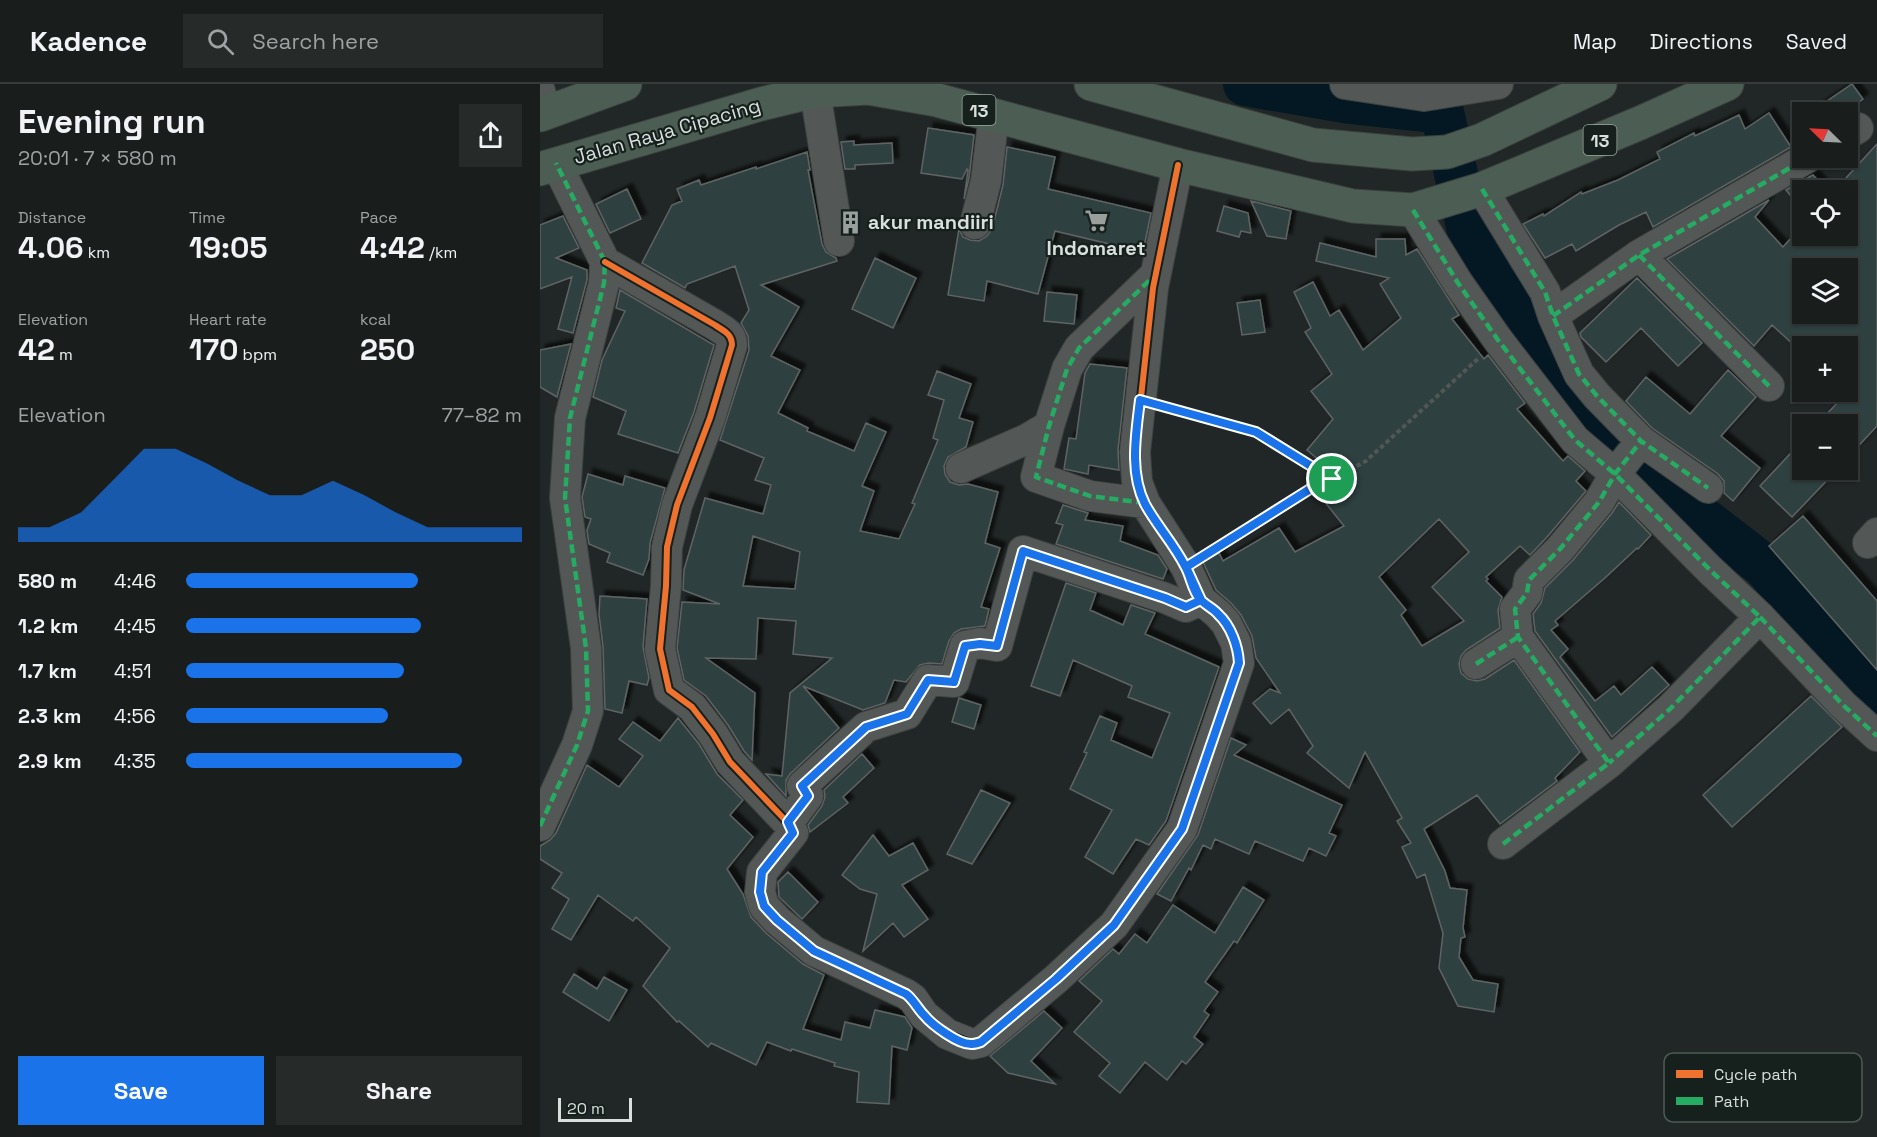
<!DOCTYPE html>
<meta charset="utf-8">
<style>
body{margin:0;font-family:"Space Grotesk",sans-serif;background:#262a29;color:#f1f3f6;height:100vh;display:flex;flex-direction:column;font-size:22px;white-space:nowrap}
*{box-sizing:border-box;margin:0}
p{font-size:20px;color:#9fa2a3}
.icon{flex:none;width:33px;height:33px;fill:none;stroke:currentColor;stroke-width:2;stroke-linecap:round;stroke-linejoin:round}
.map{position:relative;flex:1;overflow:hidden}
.details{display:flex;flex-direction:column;background:#191d1c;width:540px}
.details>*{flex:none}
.needle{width:39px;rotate:294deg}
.fabs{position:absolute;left:1252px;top:18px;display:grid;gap:12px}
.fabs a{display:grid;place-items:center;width:66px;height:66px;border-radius:0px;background:#191d1c;box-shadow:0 2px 4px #0004,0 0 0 2px #373b3b;font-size:30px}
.scale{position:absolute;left:18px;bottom:15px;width:74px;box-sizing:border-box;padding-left:6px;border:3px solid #d8dfdd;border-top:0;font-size:16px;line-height:21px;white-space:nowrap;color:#d8dfdd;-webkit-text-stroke:4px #16201d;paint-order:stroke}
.pin{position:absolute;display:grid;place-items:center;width:51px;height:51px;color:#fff;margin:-26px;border:3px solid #fff;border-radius:50%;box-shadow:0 2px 6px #0007}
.round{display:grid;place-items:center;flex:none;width:63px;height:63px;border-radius:0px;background:#262a29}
.headline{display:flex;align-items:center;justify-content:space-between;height:102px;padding:0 18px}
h1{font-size:33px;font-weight:800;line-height:45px}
.stats{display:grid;grid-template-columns:repeat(3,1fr);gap:9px;height:102px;padding:6px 18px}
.stats div{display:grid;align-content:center}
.stats b{font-size:30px;font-weight:800}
.stats small{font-size:16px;font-weight:400}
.stats p{font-size:16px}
.chart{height:168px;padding:12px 18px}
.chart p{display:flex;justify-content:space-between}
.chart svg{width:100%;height:108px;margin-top:6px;fill:#1a73e8;opacity:.7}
.primary-button{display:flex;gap:12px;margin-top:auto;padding:12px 18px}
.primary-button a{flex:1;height:69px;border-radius:0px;background:#1a73e8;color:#fff;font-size:24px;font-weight:800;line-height:69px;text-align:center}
.primary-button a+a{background:#262a29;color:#f1f3f6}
ul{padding:0 18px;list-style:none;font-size:20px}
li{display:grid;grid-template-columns:96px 72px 1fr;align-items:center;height:45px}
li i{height:15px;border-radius:8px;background:#1a73e8}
header{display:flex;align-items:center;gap:36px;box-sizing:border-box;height:84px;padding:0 30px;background:#191d1c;border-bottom:2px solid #373b3b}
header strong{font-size:28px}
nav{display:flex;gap:33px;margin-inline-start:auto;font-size:21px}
.search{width:420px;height:54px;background:#262a29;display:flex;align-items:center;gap:15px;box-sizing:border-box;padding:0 21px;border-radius:0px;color:#9fa2a3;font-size:22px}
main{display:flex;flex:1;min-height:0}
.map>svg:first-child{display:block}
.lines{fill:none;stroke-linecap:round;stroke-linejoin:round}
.river{stroke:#031823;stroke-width:44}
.building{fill:#2f3f40;stroke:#5f6463;stroke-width:1.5;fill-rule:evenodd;filter:url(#shadow)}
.minor-casing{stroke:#3c4140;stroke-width:32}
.highway-casing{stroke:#3c4140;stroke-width:35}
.path{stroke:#525756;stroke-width:4;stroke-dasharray:4.5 3;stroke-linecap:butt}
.minor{stroke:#535756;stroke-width:30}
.highway{stroke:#4c5e53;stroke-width:33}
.quiet{stroke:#26ab63;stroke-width:4.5;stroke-dasharray:9 4.5;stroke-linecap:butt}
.cycleway-casing{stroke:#16201d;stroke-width:10}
.cycleway{stroke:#ef722f;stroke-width:6}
.route-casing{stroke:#fff;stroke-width:12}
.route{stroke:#1a73e8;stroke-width:8}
.labels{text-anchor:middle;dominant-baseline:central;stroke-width:4.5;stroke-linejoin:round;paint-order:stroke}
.shield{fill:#16201d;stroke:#9ea6a3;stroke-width:1.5}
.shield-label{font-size:18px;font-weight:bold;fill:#d8dfdd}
.street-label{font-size:20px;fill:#d8dfdd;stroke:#16201d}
.poi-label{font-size:20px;font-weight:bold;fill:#d8dfdd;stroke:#16201d;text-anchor:start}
.key{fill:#16201d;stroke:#505957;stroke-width:1.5}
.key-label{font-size:16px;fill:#d8dfdd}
</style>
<header>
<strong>Kadence</strong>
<div class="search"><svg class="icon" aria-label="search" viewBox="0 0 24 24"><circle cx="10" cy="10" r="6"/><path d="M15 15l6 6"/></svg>Search here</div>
<nav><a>Map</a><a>Directions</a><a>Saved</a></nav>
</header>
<main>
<section class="details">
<div class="headline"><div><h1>Evening run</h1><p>20:01 · 7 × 580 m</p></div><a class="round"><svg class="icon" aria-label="share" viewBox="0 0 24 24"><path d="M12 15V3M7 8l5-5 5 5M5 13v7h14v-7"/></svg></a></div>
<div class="stats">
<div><p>Distance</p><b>4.06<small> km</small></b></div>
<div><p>Time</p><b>19:05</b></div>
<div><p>Pace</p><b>4:42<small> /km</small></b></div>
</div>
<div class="stats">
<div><p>Elevation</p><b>42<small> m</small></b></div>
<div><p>Heart rate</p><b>170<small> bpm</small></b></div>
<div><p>kcal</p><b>250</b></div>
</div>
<div class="chart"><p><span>Elevation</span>77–82 m</p>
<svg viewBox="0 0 160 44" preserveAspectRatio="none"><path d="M0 44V38L10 38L20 32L30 19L40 6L50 6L60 12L70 19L80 25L90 25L100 19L110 25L120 32L130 38L140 38L150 38L160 38V44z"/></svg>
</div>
<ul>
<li><b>580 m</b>4:46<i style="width:69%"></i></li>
<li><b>1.2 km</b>4:45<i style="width:70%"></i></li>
<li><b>1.7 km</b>4:51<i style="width:65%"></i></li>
<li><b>2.3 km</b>4:56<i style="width:60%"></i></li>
<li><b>2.9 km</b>4:35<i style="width:82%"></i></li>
</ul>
<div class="primary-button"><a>Save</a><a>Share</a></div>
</section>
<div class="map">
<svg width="1337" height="1053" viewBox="0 0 1337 1053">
<defs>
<filter id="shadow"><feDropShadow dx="5.5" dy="-5.5" stdDeviation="1.5" flood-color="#0009"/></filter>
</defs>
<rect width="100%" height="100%" fill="#212726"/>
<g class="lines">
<path class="river" d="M705 0 810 18 902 28 929 147 952 195 1057 341 1153 427 1223 481 1337 610"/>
</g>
<path class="building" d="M1312 0 1323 15 1304 28H1271Z
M1229 29 1251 63 1113 143 1106 128 1079 141 1036 167 1032 160 1005 174 983 140 1003 130 1004 132 1041 108 1042 110 1078 96 1120 75 1117 68 1154 49 1155 52 1199 31 1205 45Z
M388 44 434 51 429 94 424 115 428 86 427 85 422 95 381 89Z
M314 57V61L352 59 353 79 315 81V85H305L301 58Z
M1337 60V342L1308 373V340H1277L1308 308V262H1255L1232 241 1214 262 1127 175 1229 116 1215 133 1243 163 1253 152H1308V106H1295ZM1263 184H1308V230H1263Z
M467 63 515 73 508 105 611 129 603 168 515 147 498 210 447 197 444 217 408 211 419 145 423 153 430 156 439 157 447 152 452 145 463 101Z
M267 68 270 86H268L282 160 286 168 296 174 297 177 221 201 259 223 231 272 260 286 238 329 268 344 267 347 314 367 326 339 346 348 322 402 334 407 320 447 359 455 375 420 372 419 398 356 393 354 404 316 388 311 397 287 431 300 419 334 433 338 426 363 408 373 404 382 405 390 410 398 419 401 428 400 458 408 445 459 460 464 441 523 449 525 445 542 421 545 414 549 409 557 402 580 389 579 380 581 366 598 354 596 345 619 323 626 263 602 299 644 250 690 246 696V712L226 690 242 692 250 609 292 574 253 570 256 537 218 534 216 575 166 574 215 609 212 676 204 667 188 641 166 612 144 596 137 564 142 518 180 520 143 506 144 486 165 414 223 430 231 401 215 396 224 374 180 356 209 266 208 252 201 239 209 226 195 182 147 200 145 204 102 179 132 121 142 117 137 105 159 96 161 101 216 83V85ZM213 452 260 468 255 505 203 502Z
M1273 91 1287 106H1263V127L1246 106Z
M87 105 101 135 70 149 56 120Z
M711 117 751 127 746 155 727 152Z
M684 122 708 129 711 149 701 147 699 153 677 147Z
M23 132 39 164 16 174 47 186V196L33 249 18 245 32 193 0 205V141Z
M836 155H865L866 171 877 165 919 231 912 235 944 275 948 271 985 319 977 325 1023 377 1028 372 1045 387 1036 397 1046 407 1007 453 990 471 980 462 946 493 948 495 946 497 962 513 958 526 960 544 926 566 921 572 919 580 921 589 928 595 937 597 945 595 974 576 1040 668 1015 694 1017 697 960 740 937 711 884 745 905 787 910 804 927 806 923 844 925 853 921 854 919 873 933 896 958 900 954 928 918 922 899 884 903 849 885 790 877 794 862 763 871 759 857 737 862 734 825 668 809 704 767 669 773 662 749 625 731 640 713 619 730 605 740 609 716 574 712 552 701 531 691 519 676 506 663 478 679 469 683 477 739 444 755 468 804 442 780 412 801 395 767 366 793 335 771 307 792 290 765 248 771 244 754 208 773 198 790 232 799 226 823 266 861 234 840 200 849 194 776 177 780 159 836 173ZM899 435 929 468 892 503 924 537 882 562 861 531 866 526 839 493Z
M335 174 376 194 353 244 312 225Z
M1097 194 1162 259 1138 282 1101 244 1066 278 1041 253 1040 249Z
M80 206 174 261 154 328 138 369 78 350 86 327 53 313 62 276 85 227 76 224Z
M507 208 537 211 534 240 504 237Z
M720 216 725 248 702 251 697 219Z
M31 260 17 313 0 303V266Z
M550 280 587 284 578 366 579 386 549 381 548 390 524 385 529 354 536 355 545 289Z
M1188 286 1216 313 1181 352 1220 384 1193 417 1184 409V397L1178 390 1112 344 1086 317 1106 293 1150 330Z
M1263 356V386H1297L1252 433 1220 402Z
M48 390 83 401 85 392 125 404 110 459 109 475 103 491 67 478 70 469 49 460 47 446 51 435 45 433 42 413Z
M1079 418 1111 451 1098 465 1097 464 1066 493 1015 537 1018 541 1011 546 1028 565 1020 573 1055 617 1074 602 1081 611 1112 583 1129 601 1072 653 995 547 993 530 1001 519 1005 504 1033 476 1072 429Z
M523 421 548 429 545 436 583 442 580 457 618 471 627 485 623 495 516 460 523 441 516 439Z
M1263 432 1337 517V586L1229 462Z
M526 499 556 509 550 526 583 541 591 521 615 529 605 550 679 583 626 737 609 761 596 755 573 790 545 773 572 726 530 705 547 669 544 668 560 632 577 639 571 656 612 674 630 629 588 613 592 602 533 576 520 612 491 602Z
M60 512 107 515 103 563 109 594 107 601 89 597 82 629 65 625 63 563 59 530Z
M1271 612 1302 643 1192 743 1163 711Z
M419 614 441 621 434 645 412 638Z
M138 634 159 660 177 690 203 716 190 731 213 753 187 785 203 810 211 833 226 849 263 880 284 891 263 945 301 956 305 938 330 944 335 926 365 933 372 944 367 966 352 962 349 1020 317 1018 319 988 294 982 295 979 252 965 251 967 227 958 216 981 171 959 168 963 139 937 137 938 103 902 130 864 96 833 93 837 58 811 31 856 12 845 29 815 12 804 22 789 0 775V762L10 756 16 749 47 681 79 703 103 672 79 655 93 638 120 657Z
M691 654 706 661 694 671 802 721 789 749 796 752 786 772 769 764 763 777 715 757 709 770 675 755 671 765 663 761 651 786 649 784 631 817 617 810 658 751Z
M322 670 334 684 303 713 308 719 270 748 268 741 282 722 285 713 284 706Z
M441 706 470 719 432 780 407 770Z
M333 751 349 772 373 759 388 786 362 801 388 835 364 853 353 839 323 867 337 810 320 805 302 791Z
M248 788 278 818 262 835 239 813 238 798Z
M703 803 724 816 697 859 694 857 665 898 678 908 664 927 669 931 654 953 663 960 646 980 642 977 627 996 605 978 580 1009 559 992 570 979 534 948 562 917 539 897 573 865 579 870 595 850 607 859 633 821 675 849Z
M34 890 57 905 64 893 87 906 69 937 23 908Z
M504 927 522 944 491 977 515 1000 468 989 450 972Z"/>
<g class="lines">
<defs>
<path id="minor" d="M805 0 884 12 958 0
M0 7 6 29
M275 7 299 157
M1308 50 1318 44
M942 105 1005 208 1013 232 1039 290 1057 312 1101 357 1168 404
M873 126 918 199 958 256 1035 356 1075 390 1170 486 1220 533 1131 624 1069 679
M435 140 446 97 454 30
M1099 171 1229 302
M65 178 175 241C184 247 192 250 192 261L170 334 137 421 127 463 126 502 120 565 129 606 152 623 173 650 190 678 248 739 253 749 222 788 220 808 224 822 237 836 274 867 366 910 373 915 384 931 407 950 432 960 441 958 516 895 574 841 642 745 699 579 696 559 686 539 678 530 661 516 646 483 605 419 597 398 595 368 613 204 638 81
M1013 232 1099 171 1267 74
M421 384 487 355 509 342
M605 419 550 412 496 393 509 342 527 285 539 264 615 191
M1328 459 1337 449
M1220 533 1303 621 1337 652
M936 580 978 553
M248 739 268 712 262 702 326 643 367 630 388 596 414 598 425 562 440 559 457 562 483 467 625 514 646 523 661 516
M0 742 37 661 48 627 46 564 25 414 30 334 64 199 65 178 16 79
M963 760 1069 679 978 553 975 525 987 509 989 496 1020 465 1059 418 1075 390 1101 357"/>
<path id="highway" d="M551 0 773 61 872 70 907 68 942 56 1060 0
M0 31 85 0
M0 85 221 20 275 7 328 4 397 16 638 81 813 122 873 126 942 105 1100 39 1187 0"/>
</defs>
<use href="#minor" class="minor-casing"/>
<use href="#highway" class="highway-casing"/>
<path class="path" d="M626 323 716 348 791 394
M668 469 778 400 792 395 826 377 940 273"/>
<use href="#minor" class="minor"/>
<use href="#highway" class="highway"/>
<path class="quiet" d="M1308 50 1318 44
M942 105 1005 208 1013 232 1039 290 1057 312 1101 357 1168 404
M873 126 918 199 958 256 1035 356 1075 390 1170 486 1220 533 1131 624 1069 679
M1099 171 1229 302
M1013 232 1099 171 1267 74
M605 419 550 412 496 393 509 342 527 285 539 264 614 192
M1220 533 1303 621 1337 652
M936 580 978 553
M248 739 268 712 262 702 326 643 367 630 388 596 414 598 425 562 440 559 457 562 483 467 625 514 646 523 661 516
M0 742 37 661 48 627 46 564 25 414 30 334 64 199 65 178 16 79
M963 760 1069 679 978 553 975 525 987 509 989 496 1020 465 1059 418 1075 390 1101 357"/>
<defs>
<path id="cycleway" d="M65 178 175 241C184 247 192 250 192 261L170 334 137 421 127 463 126 502 120 565 129 606 152 623 173 650 190 678 248 739 253 749 222 788 220 808 224 822 237 836 274 867 366 910 373 915 384 931 407 950 432 960 441 958 516 895 574 841 642 745 699 579 696 559 686 539 678 530 661 516 646 483 605 419 597 398 595 368 613 204 638 81"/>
</defs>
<use href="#cycleway" class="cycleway-casing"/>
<use href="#cycleway" class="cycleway"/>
</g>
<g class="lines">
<defs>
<path id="route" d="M792 395 778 400 646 483 661 516 646 523 625 514 483 467 457 562 440 560 425 562 414 598 388 596 367 630 326 643 262 702 268 712 248 738 253 749 222 788 220 808 224 822 237 836 274 867 366 910C374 916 377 924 384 931 392 941 419 961 432 960 435 960 438 959 441 958L516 895 574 841 642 745 699 579C698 562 691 542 678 530 673 524 665 521 660 515 652 506 651 492 645 482 634 460 617 442 605 420 589 388 596 350 600 316L716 348 792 395"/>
</defs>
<use href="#route" class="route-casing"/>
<use href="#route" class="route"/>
</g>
<defs>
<symbol id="supermarket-bare" viewBox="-9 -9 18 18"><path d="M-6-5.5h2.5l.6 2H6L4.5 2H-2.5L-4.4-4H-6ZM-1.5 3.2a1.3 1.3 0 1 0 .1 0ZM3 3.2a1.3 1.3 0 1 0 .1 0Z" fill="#989f9d" stroke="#16201d" stroke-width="2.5" paint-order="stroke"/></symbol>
<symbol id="building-bare" viewBox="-9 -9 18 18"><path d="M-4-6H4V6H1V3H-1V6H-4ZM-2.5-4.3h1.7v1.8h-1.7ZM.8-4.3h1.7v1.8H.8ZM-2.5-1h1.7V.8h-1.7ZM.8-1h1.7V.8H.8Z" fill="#989f9d" stroke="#16201d" stroke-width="2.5" paint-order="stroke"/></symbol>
</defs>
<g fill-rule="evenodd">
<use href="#supermarket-bare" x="540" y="120" width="33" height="33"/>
<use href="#building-bare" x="294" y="122" width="33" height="33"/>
</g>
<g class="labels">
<g class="shield">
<rect x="422.5" y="11" width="33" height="30" rx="4.5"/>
<rect x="1043.5" y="41" width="33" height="30" rx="4.5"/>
</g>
<g class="shield-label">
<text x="439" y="26">13</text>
<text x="1060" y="56">13</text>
</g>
<g class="street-label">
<text transform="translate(127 47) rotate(-16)">Jalan Raya Cipacing</text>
</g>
<g class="poi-label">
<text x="328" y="138">akur mandiiri</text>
<text x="556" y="164" text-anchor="middle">Indomaret</text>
</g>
</g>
<rect x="1124" y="969" width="198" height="69" rx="9" class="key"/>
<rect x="1136" y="986" width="27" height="8" fill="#ef722f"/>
<rect x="1136" y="1013" width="27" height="8" fill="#26ab63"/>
<g class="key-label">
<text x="1174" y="996">Cycle path</text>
<text x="1174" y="1023">Path</text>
</g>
</svg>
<div class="fabs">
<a><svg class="needle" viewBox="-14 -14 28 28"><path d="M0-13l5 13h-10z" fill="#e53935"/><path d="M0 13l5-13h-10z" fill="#9fa2a3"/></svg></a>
<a><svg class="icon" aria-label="locate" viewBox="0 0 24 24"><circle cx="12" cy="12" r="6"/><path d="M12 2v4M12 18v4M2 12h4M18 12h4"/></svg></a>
<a><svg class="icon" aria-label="layers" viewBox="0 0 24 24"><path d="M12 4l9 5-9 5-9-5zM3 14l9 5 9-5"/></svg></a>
<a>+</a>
<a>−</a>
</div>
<div class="scale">20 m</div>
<div class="pin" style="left:792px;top:395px;background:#1e9e55"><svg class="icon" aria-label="arrive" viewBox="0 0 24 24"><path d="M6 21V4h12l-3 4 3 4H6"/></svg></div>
</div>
</main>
